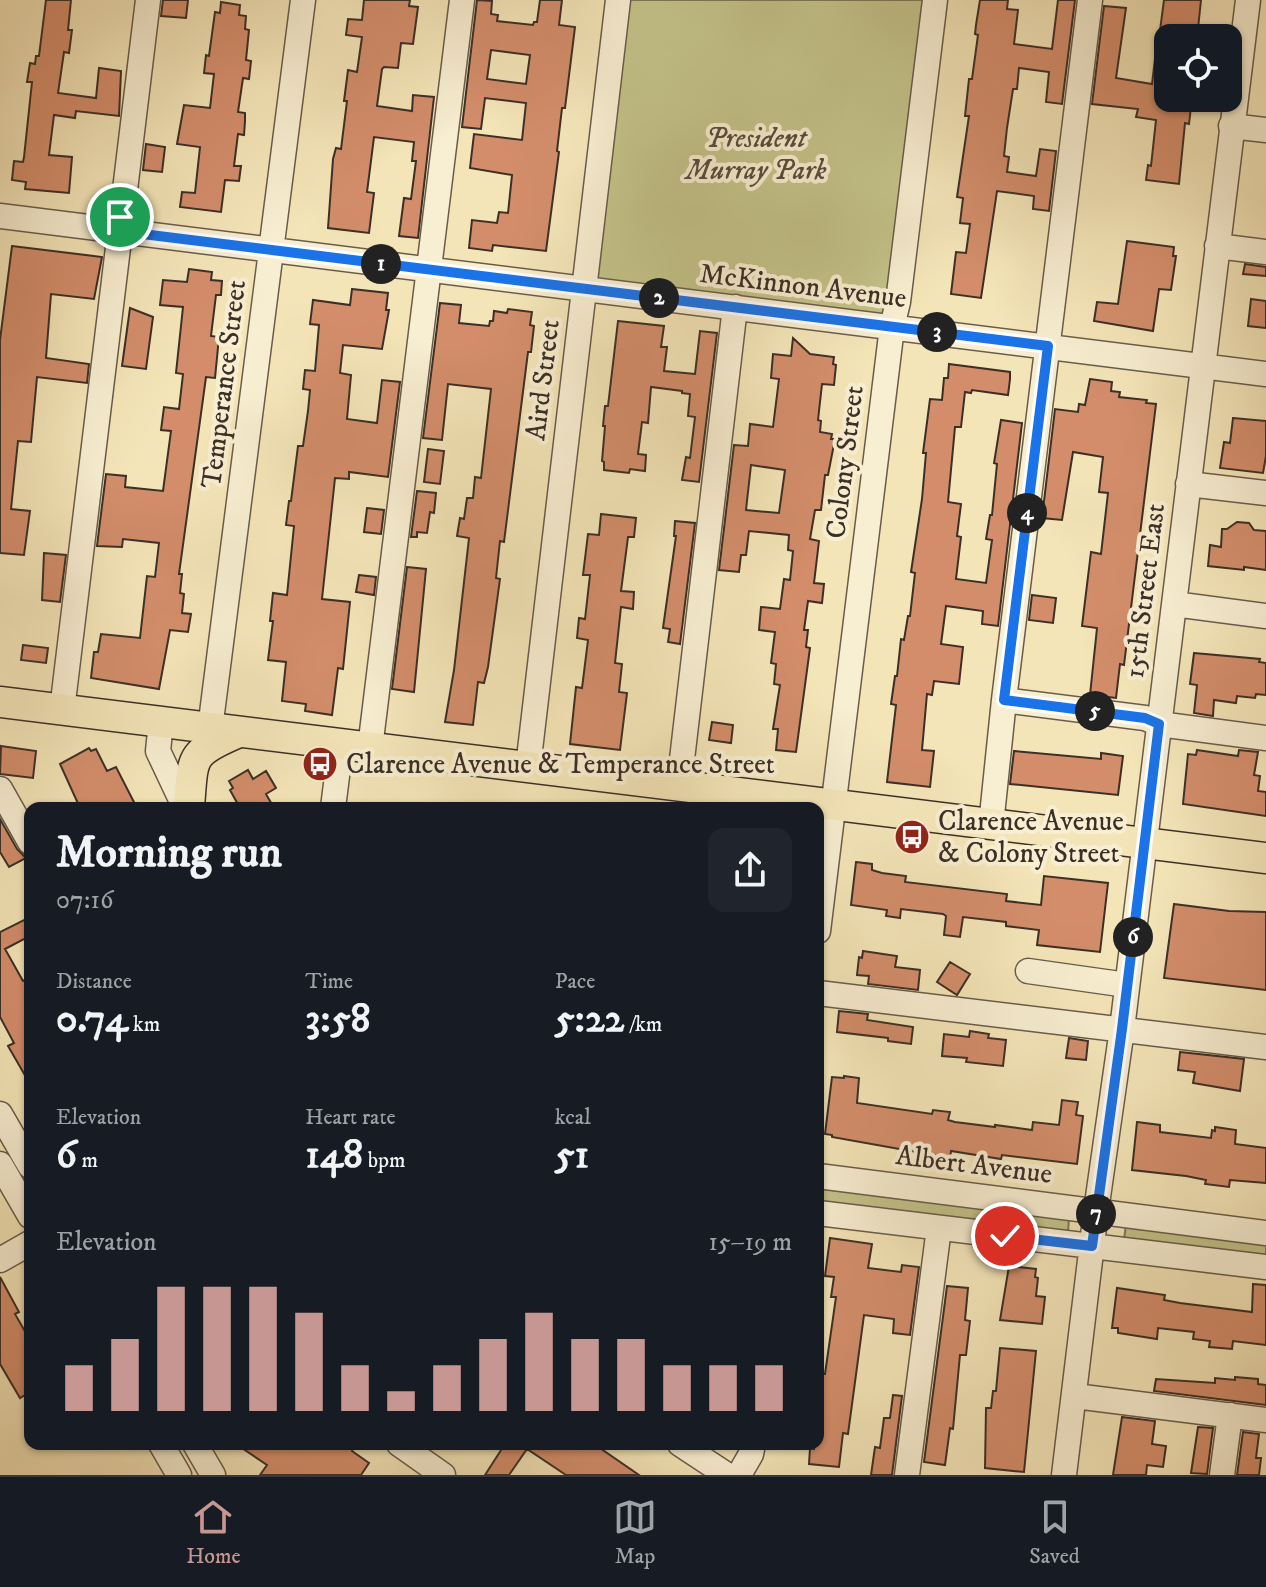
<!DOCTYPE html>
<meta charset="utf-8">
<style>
body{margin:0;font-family:"IM FELL DW Pica",serif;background:#20242c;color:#f1f3f6;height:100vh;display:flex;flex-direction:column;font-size:30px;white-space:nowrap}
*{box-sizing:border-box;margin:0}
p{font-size:26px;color:#9ea1a6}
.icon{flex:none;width:44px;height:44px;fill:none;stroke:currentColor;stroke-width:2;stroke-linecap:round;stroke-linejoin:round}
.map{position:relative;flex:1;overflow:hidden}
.sheet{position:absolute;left:24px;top:802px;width:800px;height:648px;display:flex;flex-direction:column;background:#171b24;border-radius:16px;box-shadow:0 2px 6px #0004}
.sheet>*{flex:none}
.tools{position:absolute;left:1154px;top:24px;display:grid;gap:16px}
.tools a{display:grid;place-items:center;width:88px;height:88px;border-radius:16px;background:#171b24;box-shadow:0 2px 6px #0004;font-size:40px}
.pin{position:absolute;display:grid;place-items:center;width:68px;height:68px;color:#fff;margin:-34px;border:4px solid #fff;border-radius:50%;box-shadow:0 2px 8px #0007}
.km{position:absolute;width:40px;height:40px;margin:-20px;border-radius:50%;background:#222;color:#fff;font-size:22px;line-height:40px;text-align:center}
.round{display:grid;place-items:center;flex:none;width:84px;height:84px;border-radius:16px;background:#20242c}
.overview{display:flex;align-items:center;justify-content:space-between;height:136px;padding:0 32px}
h1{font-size:44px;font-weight:700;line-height:60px}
.stats{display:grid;grid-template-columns:repeat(3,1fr);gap:12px;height:136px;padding:8px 32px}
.stats div{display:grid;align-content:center}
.stats b{font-size:40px;font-weight:700}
.stats small{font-size:22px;font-weight:400}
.stats p{font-size:22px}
.chart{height:224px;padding:16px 32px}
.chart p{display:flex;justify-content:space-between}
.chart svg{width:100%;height:144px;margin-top:8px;stroke:#c59692;stroke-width:6}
.menu{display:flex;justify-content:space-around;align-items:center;height:112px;border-top:2px solid #363941;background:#171b24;font-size:22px;color:#9ea1a6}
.menu a{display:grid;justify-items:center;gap:4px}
.menu .current{color:#c59692}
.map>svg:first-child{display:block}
.green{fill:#c3c289;stroke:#7f7858;stroke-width:2}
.building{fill:#d38d6b;stroke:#3b2f27;stroke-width:2;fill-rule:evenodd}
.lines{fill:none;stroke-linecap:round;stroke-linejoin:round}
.minor-casing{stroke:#695c4b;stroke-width:27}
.major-casing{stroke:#3b2f27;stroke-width:33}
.minor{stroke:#f8eed1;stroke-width:24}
.major{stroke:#f4e5b8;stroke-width:30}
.route-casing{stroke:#fff;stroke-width:16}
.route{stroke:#1a73e8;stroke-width:10}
.labels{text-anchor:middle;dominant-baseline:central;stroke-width:8;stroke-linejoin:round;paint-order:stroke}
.park-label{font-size:28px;font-style:italic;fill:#564c3b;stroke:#f8eed1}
.street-label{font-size:28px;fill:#3b2f27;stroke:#f8eed1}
.poi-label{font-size:28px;fill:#3b2f27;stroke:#f8eed1;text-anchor:start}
</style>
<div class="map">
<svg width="1266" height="1475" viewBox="0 0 1266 1475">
<rect width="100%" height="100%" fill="#f4e5b8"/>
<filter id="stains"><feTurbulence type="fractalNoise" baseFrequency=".0025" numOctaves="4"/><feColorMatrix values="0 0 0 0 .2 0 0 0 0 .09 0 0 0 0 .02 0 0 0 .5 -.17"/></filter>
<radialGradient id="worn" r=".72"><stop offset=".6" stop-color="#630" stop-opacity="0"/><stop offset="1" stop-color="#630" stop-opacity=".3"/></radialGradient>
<path class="green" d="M619 0H932L892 327 584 289Z
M818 1186 1069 1218 1068 1233 818 1205Z
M1126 1225 1266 1239V1259L1124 1239Z"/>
<path class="building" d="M46 0H71L68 30H72L69 53 64 52 58 93 96 98 99 68 121 71 119 116 76 111 75 118 54 115 49 155 72 157 69 193 25 189 26 182 12 180 14 161 23 162 24 157 32 82H27L30 63 35 64 36 56H39Z
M163 0H188L186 18 161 16Z
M364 0H410L409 6 418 7 413 44 401 43 398 68 384 67 382 69 377 106 412 111 413 95 434 97 418 238 399 236 404 198 411 199 416 161H412L414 142 374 137 367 192 374 193 369 233 328 228 333 159 336 148 341 149 347 101H344L348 70 357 72 362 37 346 35 348 19 362 20Z
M477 0 492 1 491 14 498 15 497 21 533 25 534 22H537L540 0H562L559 25 575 27 565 108H562L557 151 559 152 546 251 493 245 492 251 469 248 472 220 497 223 499 212 508 213 512 175 470 168 474 134 522 140 526 103 485 98 481 129 462 127ZM491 50 530 55 526 84 487 79Z
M980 0H1008L1007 9 1018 10 1014 44 1052 49 1058 0H1075L1062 104 1046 102 1049 72 1019 68 1017 89H1013L1007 128 1004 156 1009 157 1007 172 1036 176 1040 149 1056 151 1049 211 1033 209 1034 196 997 191 981 298 951 294 956 252 966 253 970 224 960 223 963 198 957 197 969 116H965L969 79H972L978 35 975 34 976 25Z
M1164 0H1201L1197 38H1159Z
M221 2 240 5 239 15 246 16 245 29 249 30 246 60 251 61 249 79 243 78 238 112 245 113V121L244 135 238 134 234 166H241L239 181 225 180 221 212 180 207 182 192 195 193 200 147 177 144 184 105 210 108 214 74 204 73 206 55 209 56 215 12 220 13Z
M1104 6 1126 8 1116 78 1152 84 1155 59 1168 61V98H1192L1189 124 1185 123 1179 184 1146 180 1148 165 1151 166 1156 120 1136 117 1138 109 1092 104Z
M146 144 165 147 162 172 143 170Z
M1127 241 1174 247 1173 256H1176L1171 290 1159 289 1153 331 1094 321 1097 302 1118 304Z
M12 246 102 257 94 299 51 294 46 358 89 364 87 383 37 377 31 442 18 441 11 509 30 511 24 555 0 553V340Z
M1245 264 1266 267V276L1243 274Z
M189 269 212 272 211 280 222 281 221 295H216L211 336 219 337 215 378 206 377 179 574H182L180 593 184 594 182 613 191 614 188 632 170 630 159 689 91 678 94 652H98L101 634 140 638 147 576 155 577 159 543 123 539 122 547 97 546 106 474 126 476 125 487 163 491 171 431 161 430 164 407 179 409 183 374 176 373 183 307 160 305 163 280 187 282Z
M352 289 388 293 386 310H389L382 349 343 345 340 373 351 375 347 419 377 423 382 380 400 382 388 477 349 472V479L335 478 322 599 350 602 343 669 338 668 332 715 305 711 306 704 282 701 286 662 268 660 273 621H270L273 593 287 595 294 526 286 525 289 501H291L298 446H303L308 411 310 390 303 389 305 370 315 371 319 325 310 324 313 300 350 305Z
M1251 299 1266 301V328L1248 326Z
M440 303 461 305 459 323 489 326 490 321H493L494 311 507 313 508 309 532 312 530 325 534 326 531 352H528L504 542 500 541 496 578 500 579 488 667 484 683 478 682 473 725 445 722 454 670 469 538 457 536 460 518 464 519 467 498H473L475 477 481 478 491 389 448 384 442 440 423 438Z
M130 308 153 317 146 369 122 366Z
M618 321 664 326 661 347H667L664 371 695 374 700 331 717 333 699 482 682 480 686 457 690 458 695 417 688 416 690 394 682 393V391L651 387 648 423 642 422 638 454 646 455 645 471 630 469 629 473 604 470V462L602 461 605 426H603L605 406H608Z
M793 338 810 354 834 357 833 364 836 365 834 385 822 384 818 420 821 421 820 432 832 434 831 439H835L828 475H825L821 510H815L810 539 819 541 814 583 824 584 822 603 808 601 804 630H808L806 647 810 648 796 752 776 750 778 729H773L780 685 774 684 776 664 771 663 775 632 759 630 761 607 780 609 784 579 790 580 793 551 788 550 789 535 749 531 746 555H741L739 572 719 570 734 445 748 446 750 424 773 427 779 379 771 378 773 354 791 356ZM751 465 785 470 779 513 746 510Z
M949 364 1010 372V379L1008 395 972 390 971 393 965 392 961 427H955L948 502 961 504 957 536 961 537 956 579 986 583 992 540 986 539 990 515H992L997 464 994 463 1001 420 1022 423 998 626 982 624 983 611 946 606 941 644 963 647 959 684 934 681 932 695 927 694 922 750 934 751 930 787 887 782 896 705 891 704 895 676H897L901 639 904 640 908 616H910L915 573 911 572 922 499 926 453H923L930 399 942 400 944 378H948Z
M1090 379 1112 382 1111 391 1120 392 1119 397 1147 400 1146 403 1156 404 1124 665 1120 664 1116 698 1090 695 1097 628 1082 626 1091 552 1101 554 1108 493 1099 492 1103 457 1073 452 1062 520 1042 518 1055 409 1078 412 1079 404 1085 405Z
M1233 418 1266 421V456L1263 473 1220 468 1224 442 1230 443Z
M428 449 444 451 440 484 424 482Z
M417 491 436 493 434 513 430 512 427 533 417 532V537H411Z
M367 508 384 510 381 534 364 532Z
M601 514 636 518 634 537H628L621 591 634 592 633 609 621 607 615 663 622 664 619 692 627 693 620 750 570 744 576 687 582 688 588 640 577 638 579 618 585 619 590 575H583L588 534 599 535Z
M675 521 695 523 680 644 668 642 670 629 663 628 676 536H674Z
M1237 522 1249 523 1254 530 1266 531V570L1244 567V570L1208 566 1210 545 1221 547 1222 529H1227Z
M44 553 66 555 60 602 42 600Z
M407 567 426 569 414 692 392 689Z
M359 575 376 577 374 595 356 592Z
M1032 595 1056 598 1053 623 1029 620Z
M23 645 48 648 46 663 21 660Z
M1194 653 1260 659 1259 662 1266 663V695L1256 694 1255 698 1237 696 1236 703 1214 700 1213 716 1194 713 1197 685 1190 684Z
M712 722 733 725 731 743 709 740Z
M1 746 36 751 33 778 0 774Z
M89 748 91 751 96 749 107 771 116 767 137 808H80L60 764Z
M1197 750 1238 756 1239 750 1258 752 1254 775 1260 776 1258 791 1266 792V816L1183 804 1188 754 1196 755Z
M1014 751 1101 759V753L1123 756 1118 795 1010 784Z
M248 770 253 779 266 771 276 788 266 794 274 808H240L230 790 233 788 229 781Z
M0 819 17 849 26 858 9 867 0 852Z
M856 862 872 864V870L882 873 906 876 905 882 1007 894 1006 901 1041 905 1044 876 1108 883 1100 952 1037 945 1039 930 1006 926V922L963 917 960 937 944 935 946 916 943 914 901 909 900 918 886 916 887 910 851 905Z
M1174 904 1229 911 1266 912V990L1164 978Z
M30 917V936L5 949 23 981 30 978V1084L8 1046 14 1043 0 1017V932Z
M863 951 897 956 895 967 920 970 918 990 868 984 869 976 857 975 859 957 862 958Z
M950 962 970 974 957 995 937 982Z
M839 1011 868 1014 867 1020 913 1027 911 1044 888 1041V1038L837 1032Z
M970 1031 989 1034 988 1038 1006 1040 1003 1066 966 1062 967 1058 942 1056 944 1034 969 1037Z
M1069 1038 1088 1041 1086 1060 1066 1058Z
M1180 1052 1244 1059 1240 1091 1193 1083 1195 1072 1178 1070Z
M844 1076 859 1078 857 1103 932 1114 933 1110 950 1112 948 1120 955 1122 995 1127V1125L1032 1130 1033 1122 1059 1125 1062 1100 1078 1102 1076 1115 1083 1116 1077 1164 1002 1155 1001 1159 951 1151 950 1158 832 1137V1135L825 1134 832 1077 844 1078Z
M1137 1122 1160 1125V1132L1211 1138 1212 1130 1215 1131V1127L1236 1130 1235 1144 1266 1148V1183L1230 1180 1229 1187 1205 1184 1206 1180 1186 1176 1132 1170Z
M830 1238 872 1244 868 1268 901 1272 902 1265 919 1267 910 1335 893 1333 894 1319 864 1315 848 1434 843 1433 839 1467 809 1464 810 1448 814 1449 815 1444H818V1396L821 1374H825L836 1297H831L834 1277 825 1276Z
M1009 1266 1036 1269 1035 1277 1038 1278 1036 1296 1045 1297 1042 1324 1000 1320Z
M0 1277 19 1312 15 1314 30 1340V1392L20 1398 0 1364Z
M1253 1284 1266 1285V1345L1233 1341 1232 1349 1209 1347 1210 1341 1193 1339 1194 1332 1158 1328 1157 1339 1118 1333V1328H1112L1117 1288 1165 1295 1164 1300 1180 1303 1252 1312Z
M947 1286 968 1288 965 1320 970 1321 966 1355H960L953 1429 950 1428 945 1465 924 1462Z
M1000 1348 1036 1351 1024 1472 985 1468 986 1408H991L993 1391H996Z
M1235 1377 1258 1379V1384L1266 1385V1405L1154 1391 1156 1379 1215 1383V1378L1235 1380Z
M893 1395 902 1396 892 1475H871L875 1447 880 1448 884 1418H890Z
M1122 1417 1155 1421 1152 1444 1166 1446 1163 1467 1147 1465 1146 1475H1113Z
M1198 1427 1213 1428 1207 1474 1191 1473Z
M1243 1432 1259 1434 1256 1458H1261L1259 1475H1237Z
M236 1444H356L352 1451 369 1463 361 1475H260L267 1465Z
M505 1444H594L639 1475H566L527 1449 509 1475H485Z"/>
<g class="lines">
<defs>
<path id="minor" d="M1231 126 1266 130
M0 216 1266 374
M1217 246 1266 252
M1188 484 1266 493
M1174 604 1266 616
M1004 700 1145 718 1159 724 1266 738
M62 710 148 0
M161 722 158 751 185 808
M210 729 303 0
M370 748 462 0
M528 767 618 0
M679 785 735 307
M0 789 30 842
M333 808 341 744
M991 825 1004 700 1090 0
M818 931 892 327 898 302 935 0
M1028 971 1127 985
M818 993 1266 1047
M0 1114 30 1166
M0 1164 30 1216
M818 1176 1266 1233
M818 1213 1266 1267
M0 1260 30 1243
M1075 1396 1266 1420
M161 1444 179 1475
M195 1444 213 1475
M399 1444 443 1475
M680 1444 727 1475
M739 1475 751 1454 753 1444
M907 1475 939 1228
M1064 1475 1096 1211 1122 1029 1248 0
M1222 1475 1230 1415"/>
<path id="major" d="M0 702 1266 858
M189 808C193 756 189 753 239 732"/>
</defs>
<use href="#minor" class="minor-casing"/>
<use href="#major" class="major-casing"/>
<use href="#minor" class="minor"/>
<use href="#major" class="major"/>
</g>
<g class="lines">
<defs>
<path id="route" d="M120 217 118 231 1048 346 1004 700 1145 718 1159 724 1122 1029 1092 1246 1005 1236"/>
</defs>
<use href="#route" class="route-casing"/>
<use href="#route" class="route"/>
</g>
<defs>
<symbol id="bus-disc" viewBox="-11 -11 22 22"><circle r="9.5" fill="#8f2418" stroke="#f8eed1"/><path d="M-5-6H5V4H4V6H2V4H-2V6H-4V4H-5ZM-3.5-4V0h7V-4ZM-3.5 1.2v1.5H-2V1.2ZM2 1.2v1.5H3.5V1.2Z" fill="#fff"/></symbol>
</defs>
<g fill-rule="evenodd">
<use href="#bus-disc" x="300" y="744" width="40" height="40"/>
<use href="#bus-disc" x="892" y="817" width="40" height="40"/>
</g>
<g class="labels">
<g class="park-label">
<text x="756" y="138">President<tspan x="756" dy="32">Murray Park</tspan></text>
</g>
<g class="street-label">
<text transform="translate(803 286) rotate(7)">McKinnon Avenue</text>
<text transform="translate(543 380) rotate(-83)">Aird Street</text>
<text transform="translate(224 384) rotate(-83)">Temperance Street</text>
<text transform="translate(845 462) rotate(-83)">Colony Street</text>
<text transform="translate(1145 591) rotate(-83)">15th Street East</text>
<text transform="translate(974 1165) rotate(7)">Albert Avenue</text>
</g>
<g class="poi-label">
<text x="346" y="764">Clarence Avenue &amp; Temperance Street</text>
<text x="938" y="821">Clarence Avenue<tspan x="938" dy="32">&amp; Colony Street</tspan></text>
</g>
</g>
<rect width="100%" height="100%" filter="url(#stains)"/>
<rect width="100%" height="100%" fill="url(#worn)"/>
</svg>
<div class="tools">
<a><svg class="icon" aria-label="locate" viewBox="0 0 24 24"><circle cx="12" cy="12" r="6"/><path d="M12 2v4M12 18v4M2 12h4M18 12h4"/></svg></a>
</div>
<div class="pin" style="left:120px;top:217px;background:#1e9e55"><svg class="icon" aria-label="arrive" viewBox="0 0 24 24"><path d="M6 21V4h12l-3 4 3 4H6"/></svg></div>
<div class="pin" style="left:1005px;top:1236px;background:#d93025"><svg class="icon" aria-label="check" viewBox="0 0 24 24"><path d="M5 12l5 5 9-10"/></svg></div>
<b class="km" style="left:381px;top:264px">1</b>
<b class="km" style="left:659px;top:298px">2</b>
<b class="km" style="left:937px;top:332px">3</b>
<b class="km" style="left:1027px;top:513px">4</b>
<b class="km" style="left:1095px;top:711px">5</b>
<b class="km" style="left:1133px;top:937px">6</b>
<b class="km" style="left:1096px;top:1214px">7</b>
<section class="sheet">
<div class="overview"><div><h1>Morning run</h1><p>07:16</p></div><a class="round"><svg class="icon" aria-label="share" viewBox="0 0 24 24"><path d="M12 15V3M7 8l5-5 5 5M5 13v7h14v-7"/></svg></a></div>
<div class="stats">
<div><p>Distance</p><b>0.74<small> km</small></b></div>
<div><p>Time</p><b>3:58</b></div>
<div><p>Pace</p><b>5:22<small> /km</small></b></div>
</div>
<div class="stats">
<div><p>Elevation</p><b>6<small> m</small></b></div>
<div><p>Heart rate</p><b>148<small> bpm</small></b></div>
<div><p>kcal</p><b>51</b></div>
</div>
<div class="chart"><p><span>Elevation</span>15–19 m</p>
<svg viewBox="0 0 160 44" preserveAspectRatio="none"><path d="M5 44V30M15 44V22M25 44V6M35 44V6M45 44V6M55 44V14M65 44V30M75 44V38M85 44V30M95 44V22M105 44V14M115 44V22M125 44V22M135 44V30M145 44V30M155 44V30"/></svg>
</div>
</section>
</div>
<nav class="menu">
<a class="current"><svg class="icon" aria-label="home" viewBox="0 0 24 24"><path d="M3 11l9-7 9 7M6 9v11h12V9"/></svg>Home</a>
<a><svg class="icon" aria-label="map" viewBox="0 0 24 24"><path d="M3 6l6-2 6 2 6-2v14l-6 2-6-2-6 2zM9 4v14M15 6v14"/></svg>Map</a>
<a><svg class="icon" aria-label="saved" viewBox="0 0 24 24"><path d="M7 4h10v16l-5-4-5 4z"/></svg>Saved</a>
</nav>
